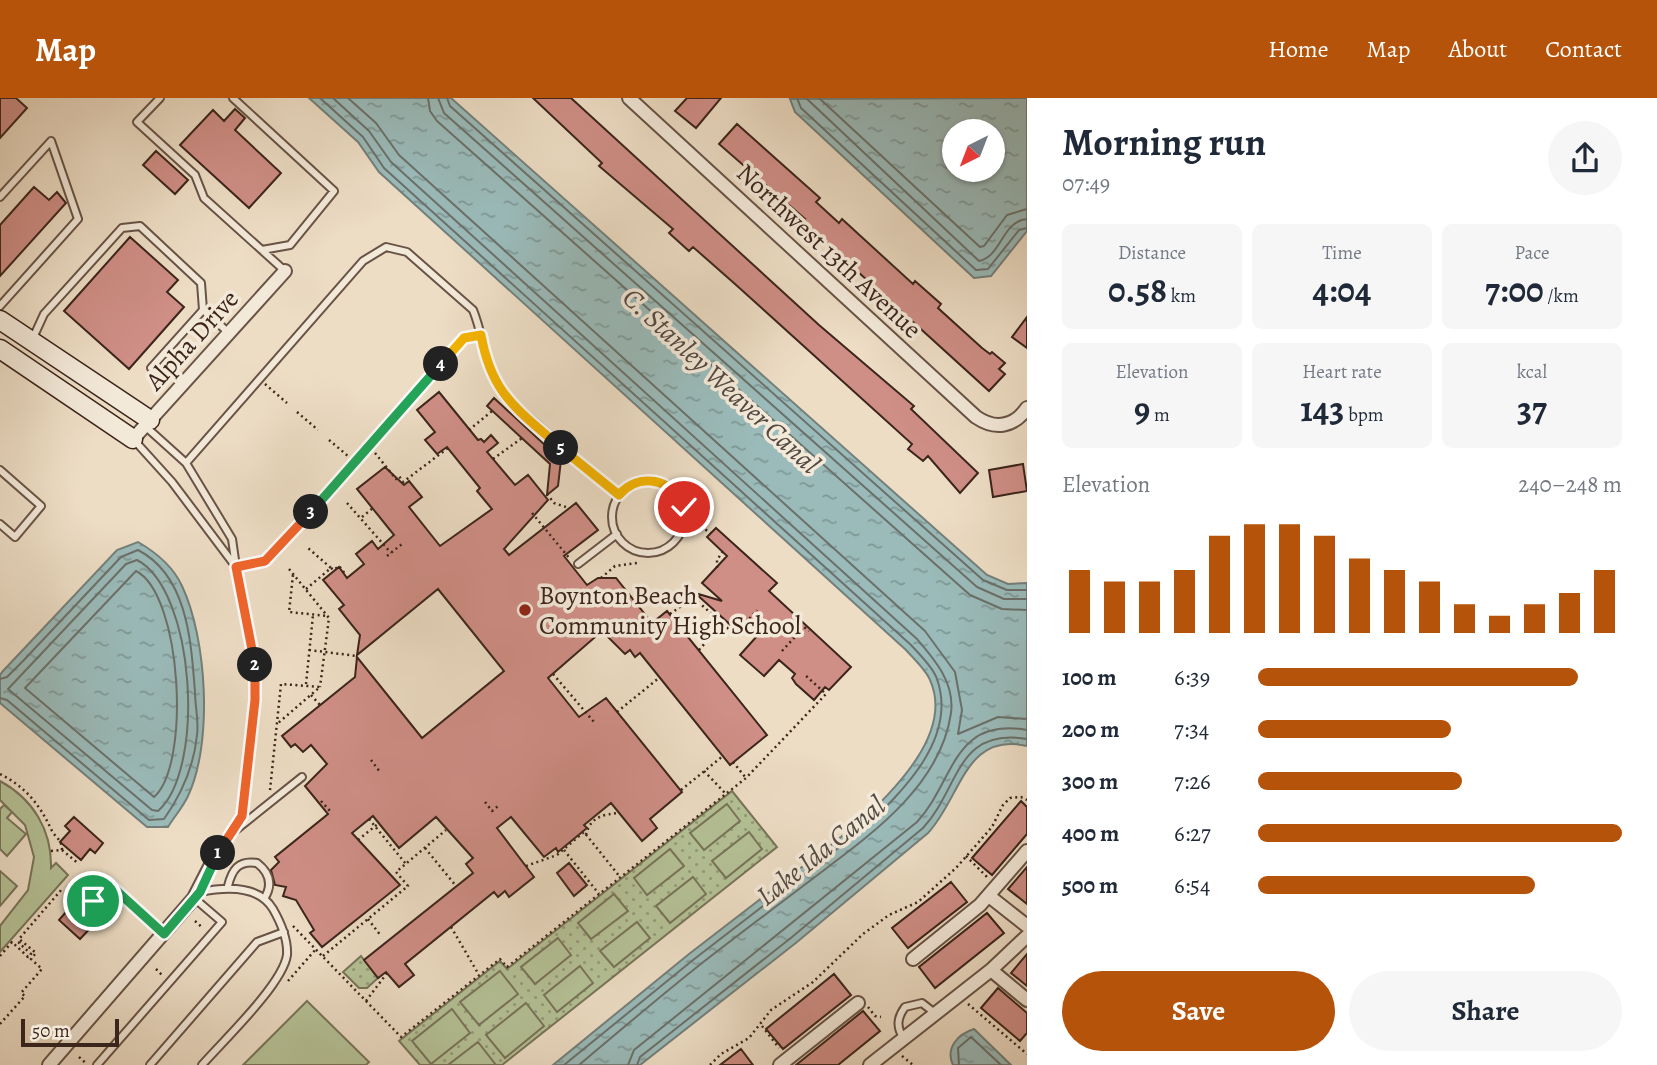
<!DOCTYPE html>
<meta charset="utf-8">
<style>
body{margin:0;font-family:Alegreya,serif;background:#f6f6f7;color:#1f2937;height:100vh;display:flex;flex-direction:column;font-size:26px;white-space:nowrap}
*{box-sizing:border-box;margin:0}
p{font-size:23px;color:#747a83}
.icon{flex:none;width:38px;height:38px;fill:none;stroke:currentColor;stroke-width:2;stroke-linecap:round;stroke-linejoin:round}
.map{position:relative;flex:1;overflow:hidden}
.sheet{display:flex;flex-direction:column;background:#fff;width:630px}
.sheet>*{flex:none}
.needle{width:46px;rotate:222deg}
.controls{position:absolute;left:942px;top:21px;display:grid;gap:14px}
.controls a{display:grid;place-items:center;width:63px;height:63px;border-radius:50%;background:#fff;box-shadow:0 2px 5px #0004;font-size:35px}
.scale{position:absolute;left:21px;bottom:18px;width:98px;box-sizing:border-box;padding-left:7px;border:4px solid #3c251b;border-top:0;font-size:19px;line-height:24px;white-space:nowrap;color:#3c251b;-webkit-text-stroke:5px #f3e9d9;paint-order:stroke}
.pin{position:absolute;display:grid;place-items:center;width:60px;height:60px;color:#fff;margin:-30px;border:4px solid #fff;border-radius:50%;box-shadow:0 2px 7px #0007}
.km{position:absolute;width:35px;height:35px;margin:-18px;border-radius:50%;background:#222;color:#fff;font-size:19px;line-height:35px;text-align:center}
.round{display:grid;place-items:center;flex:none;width:74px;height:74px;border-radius:37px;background:#f6f6f7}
.summary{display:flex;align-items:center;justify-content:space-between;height:119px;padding:0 35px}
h1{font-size:38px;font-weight:600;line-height:52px}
.stats{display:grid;grid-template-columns:repeat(3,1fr);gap:10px;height:119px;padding:7px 35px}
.stats div{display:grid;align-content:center;border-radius:10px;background:#f6f6f7;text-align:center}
.stats b{font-size:35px;font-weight:600}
.stats small{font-size:19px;font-weight:400}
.stats p{font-size:19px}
.chart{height:196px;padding:14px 35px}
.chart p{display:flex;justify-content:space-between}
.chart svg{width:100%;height:126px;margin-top:7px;stroke:#b45309;stroke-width:6}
.button{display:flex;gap:14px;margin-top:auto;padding:14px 35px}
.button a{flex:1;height:80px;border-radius:42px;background:#b45309;color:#fff;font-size:28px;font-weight:600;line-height:80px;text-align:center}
.button a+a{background:#f6f6f7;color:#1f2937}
ul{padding:0 35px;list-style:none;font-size:23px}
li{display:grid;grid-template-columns:112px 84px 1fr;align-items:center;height:52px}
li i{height:18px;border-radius:9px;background:#b45309}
header{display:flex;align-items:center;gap:42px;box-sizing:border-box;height:98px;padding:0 35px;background:#b45309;color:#fff}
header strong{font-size:33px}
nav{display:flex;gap:38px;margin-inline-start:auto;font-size:24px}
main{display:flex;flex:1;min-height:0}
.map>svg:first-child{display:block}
.grass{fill:url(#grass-dots);stroke:#787459;stroke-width:2}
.garden{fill:#b5c297;stroke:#787459;stroke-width:2}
.water{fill:url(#water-ripples);stroke:#747f7a;stroke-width:2;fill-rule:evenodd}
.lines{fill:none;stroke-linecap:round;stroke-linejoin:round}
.shore{stroke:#6b706a;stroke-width:2}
.building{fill:#cf8e86;stroke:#3c251b;stroke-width:2}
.lane-casing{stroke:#685346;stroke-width:10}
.street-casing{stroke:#685346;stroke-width:16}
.secondary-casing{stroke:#3c251b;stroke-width:21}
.path{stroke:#3c251b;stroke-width:2.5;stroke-dasharray:2 3.5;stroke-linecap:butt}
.lane{stroke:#f3e9d9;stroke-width:6}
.street{stroke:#f3e9d9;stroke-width:12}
.secondary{stroke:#f3e9d9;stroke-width:18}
.split-1-casing{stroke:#fff;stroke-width:14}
.split-2-casing{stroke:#fff;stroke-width:14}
.split-3-casing{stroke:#fff;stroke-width:14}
.split-4-casing{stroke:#fff;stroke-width:14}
.split-5-casing{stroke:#fff;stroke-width:14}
.split-6-casing{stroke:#fff;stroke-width:14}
.split-1{stroke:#22a559;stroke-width:9}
.split-2{stroke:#f0652b;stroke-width:9}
.split-3{stroke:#f0652b;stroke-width:9}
.split-4{stroke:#22a559;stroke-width:9}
.split-5{stroke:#f5b400;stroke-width:9}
.split-6{stroke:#f5b400;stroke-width:9}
.poi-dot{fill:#8f2418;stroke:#f3e9d9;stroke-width:2.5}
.labels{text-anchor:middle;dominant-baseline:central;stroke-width:7;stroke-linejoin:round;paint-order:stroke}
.street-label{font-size:26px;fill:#3c251b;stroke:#f3e9d9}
.poi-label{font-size:26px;fill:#3c251b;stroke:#f3e9d9;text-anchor:start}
.water-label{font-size:28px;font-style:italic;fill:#544a43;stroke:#f3e9d9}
</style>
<header>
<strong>Map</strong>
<nav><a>Home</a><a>Map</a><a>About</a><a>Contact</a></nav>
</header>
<main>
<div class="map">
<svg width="1027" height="967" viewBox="0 0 1027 967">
<defs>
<pattern id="grass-dots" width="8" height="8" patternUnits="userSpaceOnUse" patternTransform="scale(1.75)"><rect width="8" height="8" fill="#b5c297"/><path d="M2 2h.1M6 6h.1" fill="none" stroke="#949d7a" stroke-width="1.8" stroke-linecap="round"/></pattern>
<pattern id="water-ripples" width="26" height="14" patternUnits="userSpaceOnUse" patternTransform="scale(1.75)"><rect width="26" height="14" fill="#9abbba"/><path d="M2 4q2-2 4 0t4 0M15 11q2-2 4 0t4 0" fill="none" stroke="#7f9896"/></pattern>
</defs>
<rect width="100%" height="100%" fill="#edddc5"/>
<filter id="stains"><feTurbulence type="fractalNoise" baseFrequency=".00286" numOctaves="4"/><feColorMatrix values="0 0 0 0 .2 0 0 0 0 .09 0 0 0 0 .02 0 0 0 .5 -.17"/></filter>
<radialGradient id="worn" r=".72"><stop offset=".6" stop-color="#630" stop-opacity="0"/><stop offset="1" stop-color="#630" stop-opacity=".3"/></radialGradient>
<path class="grass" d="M732 693 777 749 502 967H420L399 943 500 863 507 871Z
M361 858 378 880 367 890H359L343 874Z"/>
<path class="garden" d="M0 683C33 701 52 732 51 770L56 765 68 777 0 854V828L28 792 34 759 25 727 0 702Z
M727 706 740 723 704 752 690 735Z
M4 707 12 714 7 720 26 736 7 758 0 751V711Z
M749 734 762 751 726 780 712 763Z
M670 751 684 768 647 797 634 780Z
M0 773 17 788 0 808Z
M693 779 706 796 670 825 656 808Z
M614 796 628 813 591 841 578 825Z
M637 824 650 840 614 869 600 853Z
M558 840 571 857 535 886 521 869Z
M580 868 593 885 557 914 544 897Z
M500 873 518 896 479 927 460 904Z
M307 903 369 964 366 967H243Z
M526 905 544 928 505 960 486 937Z
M452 911 470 935 431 966 412 943Z
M478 944 496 967H448Z"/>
<path class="water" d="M309 0H451L987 477 1008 486 1027 485V648C965 633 961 700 928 735L797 844 640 967H553L689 856 859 725C893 693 954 635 930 582 926 572 914 561 906 552L379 74 358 44Z
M1027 0V133L991 178 974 180 795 14 790 1ZM954 33H992V72H954Z
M138 444C157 455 173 468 182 488 207 541 213 645 188 698 183 709 174 719 168 729H147L0 605V577L3 573 117 452Z
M974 931 1011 967H953C945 950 958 936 974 931Z"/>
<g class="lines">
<path class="shore" d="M320 0 363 39 384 70 911 547C919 556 933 569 937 581 958 641 902 694 863 731L693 862 564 967
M333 0 369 33 391 64 917 541C935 562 955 585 951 615 940 692 863 742 807 785 770 813 733 841 697 869 657 901 618 934 579 967
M348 0 376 25 399 57 925 533 955 574 962 612 958 636 998 619 1027 621
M428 0 430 13 437 23 970 497 1002 511 1027 512
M438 0 444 15 977 489 1004 501H1027
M447 0 450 8 983 482 1007 492H1027
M797 0 801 10 976 172 988 171 1019 132 1027 130
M806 0 979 163C1001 159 1002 123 1027 121
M819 0 980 149 984 148 1007 117 1027 111
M137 462C195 492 206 671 158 713L152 712 8 591 126 466Z
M136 473C182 496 191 667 154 699L25 590Z
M0 581 7 579 23 563 121 459 138 452C188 478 191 544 195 594 195 608 199 624 197 637 194 667 181 697 164 721L149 722 7 602 0 600
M628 967 634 952 917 724C955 683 952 619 1027 632
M637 967 640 959 792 839 923 730C960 690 956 629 1027 641
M959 967 958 950 971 939 1001 967"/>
</g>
<path class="building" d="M0 0H16L27 10 0 40Z
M533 0H571L819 227 914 308 911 311 978 375 960 395 928 358 923 363 908 351 912 346 735 186 693 149 689 153 669 135 673 131 599 68 602 65Z
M687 0H721L696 30 675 13Z
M235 11 245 20 235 32 281 75 249 110 180 47 213 12 224 23Z
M737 26 820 100 816 104 839 125 842 121 913 186 915 183 941 206 938 210 982 250 990 256 992 254 1005 265 999 271 1005 276 989 293 802 123 805 121 719 46Z
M156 53 188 82 175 96 143 67Z
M34 89 49 102 57 94 66 105 0 178V127Z
M130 139 178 182 167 194 184 209 129 271 64 213Z
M1027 219V250L1012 239Z
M439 294 478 342 481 341 484 344 491 337 498 345 487 354 515 387 528 377 548 402 504 451 509 457 576 405 598 432 564 458 587 487 598 480H616L652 525 667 513 767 637 730 667 640 555 635 559 630 552 625 556 602 533 548 580 579 619 606 600 682 694 650 721 657 730 642 743 611 705 584 727 587 730 558 754 556 750 544 759 511 719 497 730 534 779 509 799 505 793 498 799 494 794 405 866 414 877 399 889 386 874 378 880 364 862 473 775 466 766 473 760 436 719 399 750 373 718 352 735 400 787 322 849 310 835 314 832 296 802 283 798 286 789 275 787 271 772 279 764 275 759 328 716 305 688 327 666 311 647 303 654 295 646 291 649 282 638 355 579 357 559 422 640 504 573 438 491 357 557 360 537 339 511 344 507 323 482 339 469 347 480 364 466 356 456 372 443 378 451 394 437 357 391 385 369 404 387 409 383 422 399 409 409 440 448 492 411 477 393 480 390 447 349 437 356 425 342 435 334 417 312Z
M494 300 561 362 558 388 547 397 550 366 487 308Z
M1023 366 1027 393 993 399 989 372Z
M716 430 777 485 769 493 851 569 829 592 825 589 814 602 796 586 792 580 795 576 779 562 764 578 740 557 758 537 742 522 735 531 695 495 722 503 702 485 727 458 707 439Z
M1021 703 1027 709V736L992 777 972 760Z
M74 719 103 745 95 755 90 751 81 762 60 744 70 733 65 728Z
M569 765 587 787 574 798 557 775Z
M1027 769V806L1008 791Z
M951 784 967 804 908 850 892 830Z
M74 805 96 824 80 841 59 822Z
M987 815 1004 835 935 890 919 869Z
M1027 856V888L1011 875Z
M834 876 851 897 783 951 766 931Z
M998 890 1027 915V935L1020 943 981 910Z
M863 913 880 933 838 967H796Z
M741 951 753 967H720Z"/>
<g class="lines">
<defs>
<path id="lane" d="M160 0 137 24 195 77 204 100 285 173
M233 0 334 93 290 147 262 152
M0 99 51 43 78 121 0 208
M481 237 464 240 274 456 265 463 236 469 232 441 186 365 363 163 386 149 407 154 473 212C485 241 484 273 504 298L619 397
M33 240 44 216 122 130 140 128 201 185 203 212
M151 270 203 212 229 235
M145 328 186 365
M134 342 172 384 236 469 248 523 255 569V602L242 718 213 763
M0 372 41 408 15 439 0 426
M612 419a36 36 0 1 1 72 0a36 36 0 1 1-72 0Z
M578 466 617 436
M237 731 302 679
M228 788C232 772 238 762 257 765 270 775 273 787 264 801
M200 794C224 789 258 786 273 811 281 825 288 841 287 857 283 886 223 943 202 967
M93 803 108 785 164 836
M904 941C896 929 897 920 905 909L922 905 936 916
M97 967 222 824 194 800
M150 967 257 844 284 834"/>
<path id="street" d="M629 0 976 319C995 332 1014 329 1027 310
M133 341 285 173
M989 798 1027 828
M913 861 980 807 1027 753
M991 872 1027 902
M49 967 194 800 213 763
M780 967 858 905
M870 967 991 872 1027 838"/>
<path id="secondary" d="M0 222 150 322
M0 251 133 341"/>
</defs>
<use href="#lane" class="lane-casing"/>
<use href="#street" class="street-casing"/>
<use href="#secondary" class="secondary-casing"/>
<path class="path" d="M265 286 287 305
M297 314 318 332
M469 332 492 313
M329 342 348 358
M375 355 396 381 399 378 403 384 448 350
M493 361 522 340
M547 396 554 405 569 410
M347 405 391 455
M532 415 570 461
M362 419 373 410
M696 426 711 435
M387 458 402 446
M331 470 334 472 339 468 346 477
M717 470V462L723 453
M289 471 329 520 320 589
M293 477 289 514 328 518
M601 480 615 468 637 465
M306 491 331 470 308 450
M694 500 735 537 757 512
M670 516 690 502
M309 552 357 558
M699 552 725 522
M782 553 804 529 809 533
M553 576 594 624
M306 586 313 517
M311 597 320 607
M617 614 660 579
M371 662 380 674
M733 664 746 680
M704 673 726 696
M0 676C26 689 40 707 52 733 56 740 62 742 62 752
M270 692 281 586 320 589 277 626
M681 692 723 658
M321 703 331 714
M485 704 492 713 498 708
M369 721 406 766
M586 737C590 719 603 716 620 715
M358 742 379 725
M425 750 456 788
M564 752 599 796
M51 753 62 752 79 766
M966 758 988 780
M526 768 557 757 584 734 620 779
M368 821 381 838
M195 823 203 830
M293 828 401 939 500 861 507 869 746 680 826 596 805 577
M451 829 479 877
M0 858 12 844 28 859 31 856 19 845 21 842
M323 858 408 788 396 774 446 732
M156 871 163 878
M288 883 316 851
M366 903 387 875
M968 906 1027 956
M868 909 875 918 881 919
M0 926 25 898 21 895 42 871 31 861 36 855 19 841 62 791
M762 928 779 950
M902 958 913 967
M79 959 87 966
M710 967 721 956 749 940 771 912 813 884 863 836 889 817 918 804 956 770 992 729 1003 707 1010 700 1021 699 1027 702"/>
<use href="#lane" class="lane"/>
<use href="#street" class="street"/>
<use href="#secondary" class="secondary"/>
</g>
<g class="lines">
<defs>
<path id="split-1" d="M93 803 108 785 164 836 200 794 218 755"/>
<path id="split-2" d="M218 755 242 718 255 602V567"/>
<path id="split-3" d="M255 567 236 469 265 463 311 414"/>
<path id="split-4" d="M311 414 441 266"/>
<path id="split-5" d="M441 266 464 240 481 237C492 298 518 311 561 350"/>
<path id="split-6" d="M561 350 619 397C639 374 672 380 684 409"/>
</defs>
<use href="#split-1" class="split-1-casing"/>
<use href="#split-2" class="split-2-casing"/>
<use href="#split-3" class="split-3-casing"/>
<use href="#split-4" class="split-4-casing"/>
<use href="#split-5" class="split-5-casing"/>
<use href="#split-6" class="split-6-casing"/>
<use href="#split-1" class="split-1"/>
<use href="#split-2" class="split-2"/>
<use href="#split-3" class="split-3"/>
<use href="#split-4" class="split-4"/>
<use href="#split-5" class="split-5"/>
<use href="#split-6" class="split-6"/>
</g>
<circle class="poi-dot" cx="525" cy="512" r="7"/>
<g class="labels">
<g class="street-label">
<text transform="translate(829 153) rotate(43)">Northwest 13th Avenue</text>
<text transform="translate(192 242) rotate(-48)">Alpha Drive</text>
</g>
<g class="poi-label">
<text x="539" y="497">Boynton Beach<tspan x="539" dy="30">Community High School</tspan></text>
</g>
<g class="water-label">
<text transform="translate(721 283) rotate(43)">C. Stanley Weaver Canal</text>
<text transform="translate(821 753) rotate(-39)">Lake Ida Canal</text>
</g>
</g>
<rect width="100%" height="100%" filter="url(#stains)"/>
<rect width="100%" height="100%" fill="url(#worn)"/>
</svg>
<div class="controls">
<a><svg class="needle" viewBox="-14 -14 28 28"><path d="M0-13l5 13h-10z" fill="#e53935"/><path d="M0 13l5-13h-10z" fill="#747a83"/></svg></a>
</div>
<div class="scale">50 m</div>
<div class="pin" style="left:93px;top:803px;background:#1e9e55"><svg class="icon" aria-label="arrive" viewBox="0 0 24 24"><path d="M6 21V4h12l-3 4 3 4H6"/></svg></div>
<div class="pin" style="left:684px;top:409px;background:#d93025"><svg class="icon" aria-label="check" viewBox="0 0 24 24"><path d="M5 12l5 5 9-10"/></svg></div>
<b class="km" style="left:218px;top:755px">1</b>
<b class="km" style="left:255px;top:567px">2</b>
<b class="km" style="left:311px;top:414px">3</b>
<b class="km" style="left:441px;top:266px">4</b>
<b class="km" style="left:561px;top:350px">5</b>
</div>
<section class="sheet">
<div class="summary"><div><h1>Morning run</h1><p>07:49</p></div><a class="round"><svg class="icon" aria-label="share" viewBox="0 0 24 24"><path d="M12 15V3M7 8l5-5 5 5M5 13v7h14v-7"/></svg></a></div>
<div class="stats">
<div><p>Distance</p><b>0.58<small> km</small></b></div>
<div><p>Time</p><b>4:04</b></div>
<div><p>Pace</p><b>7:00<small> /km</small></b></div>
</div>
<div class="stats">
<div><p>Elevation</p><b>9<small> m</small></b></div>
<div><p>Heart rate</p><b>143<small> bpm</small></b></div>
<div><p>kcal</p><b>37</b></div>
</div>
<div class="chart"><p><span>Elevation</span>240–248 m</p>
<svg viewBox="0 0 160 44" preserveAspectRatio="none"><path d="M5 44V22M15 44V26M25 44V26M35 44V22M45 44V10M55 44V6M65 44V6M75 44V10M85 44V18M95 44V22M105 44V26M115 44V34M125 44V38M135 44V34M145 44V30M155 44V22"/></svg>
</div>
<ul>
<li><b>100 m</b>6:39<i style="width:88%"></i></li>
<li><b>200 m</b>7:34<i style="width:53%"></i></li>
<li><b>300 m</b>7:26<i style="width:56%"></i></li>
<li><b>400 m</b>6:27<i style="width:100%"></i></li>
<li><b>500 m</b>6:54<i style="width:76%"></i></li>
</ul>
<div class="button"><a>Save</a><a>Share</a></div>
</section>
</main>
